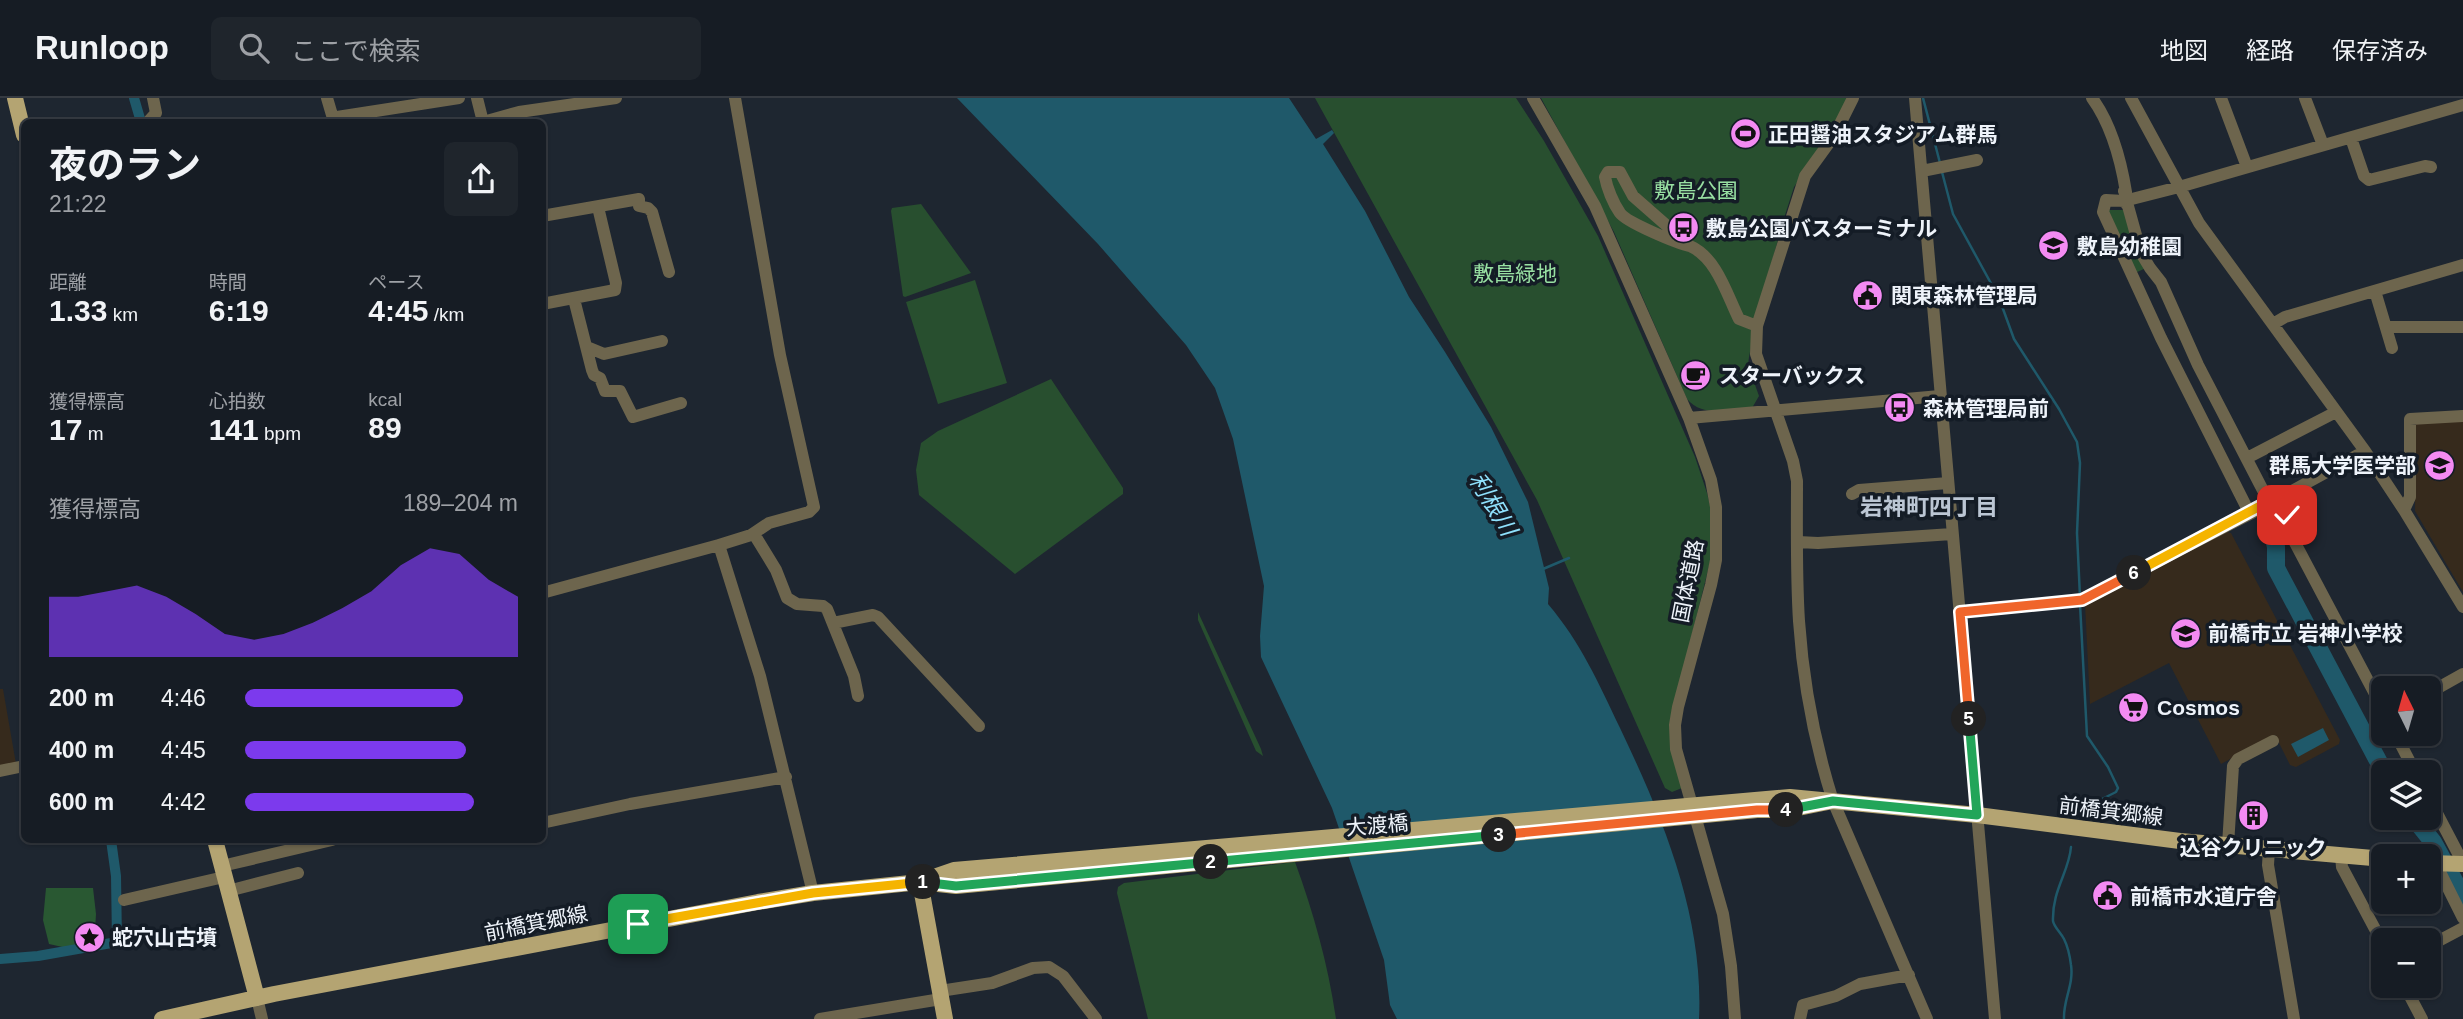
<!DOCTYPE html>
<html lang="ja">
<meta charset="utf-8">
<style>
body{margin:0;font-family:Arial,"Noto Sans JP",sans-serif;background:#1f252c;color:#f1f3f6;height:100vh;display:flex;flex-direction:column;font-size:26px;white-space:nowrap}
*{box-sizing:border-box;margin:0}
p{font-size:23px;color:#9ea1a6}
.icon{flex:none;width:38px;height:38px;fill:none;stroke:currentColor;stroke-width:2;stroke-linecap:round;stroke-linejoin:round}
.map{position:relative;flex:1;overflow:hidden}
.panel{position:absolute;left:21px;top:21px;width:525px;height:724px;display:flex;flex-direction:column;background:#161c24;border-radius:10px;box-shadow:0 2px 5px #0004,0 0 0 2px #353a41}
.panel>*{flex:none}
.needle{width:46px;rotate:355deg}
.controls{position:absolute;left:2371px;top:578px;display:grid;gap:14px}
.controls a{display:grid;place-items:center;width:70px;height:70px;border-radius:10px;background:#161c24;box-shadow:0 2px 5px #0004,0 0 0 2px #353a41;font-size:35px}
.pin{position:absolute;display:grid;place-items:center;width:60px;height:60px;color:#fff;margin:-30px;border-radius:14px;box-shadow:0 4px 10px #0006}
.km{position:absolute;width:35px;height:35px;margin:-18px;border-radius:50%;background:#222;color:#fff;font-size:19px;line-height:35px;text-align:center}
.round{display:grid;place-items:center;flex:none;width:74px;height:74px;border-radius:10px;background:#1f252c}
.overview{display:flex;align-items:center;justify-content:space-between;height:119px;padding:0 28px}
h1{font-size:38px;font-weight:700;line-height:52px}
.metrics{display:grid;grid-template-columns:repeat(3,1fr);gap:10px;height:119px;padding:7px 28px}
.metrics div{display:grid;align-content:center}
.metrics b{font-size:30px;font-weight:700}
.metrics small{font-size:19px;font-weight:400}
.metrics p{font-size:19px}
.chart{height:196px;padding:14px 28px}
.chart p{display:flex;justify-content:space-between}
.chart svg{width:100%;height:126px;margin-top:7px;fill:#7c3aed;opacity:.7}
ul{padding:0 28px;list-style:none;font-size:23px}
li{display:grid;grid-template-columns:112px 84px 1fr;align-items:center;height:52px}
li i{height:18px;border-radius:9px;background:#7c3aed}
header{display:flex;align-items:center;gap:42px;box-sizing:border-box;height:98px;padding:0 35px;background:#161c24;border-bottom:2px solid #353a41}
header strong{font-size:33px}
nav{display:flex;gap:38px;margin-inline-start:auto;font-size:24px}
.search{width:490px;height:63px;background:#1f252c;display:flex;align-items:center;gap:18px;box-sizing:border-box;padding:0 24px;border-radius:10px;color:#9ea1a6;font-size:26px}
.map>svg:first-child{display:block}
.education{fill:#362a1c}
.green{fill:#284f2f}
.forest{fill:#295832}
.water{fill:#1f596a}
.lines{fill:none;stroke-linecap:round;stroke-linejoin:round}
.stream{stroke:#1f596a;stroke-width:2.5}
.canal{stroke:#1f596a;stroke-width:10}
.river{stroke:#1f596a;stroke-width:18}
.minor{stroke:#6d654d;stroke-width:12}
.major{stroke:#b4a472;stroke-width:16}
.split-1-casing{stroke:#fff;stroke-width:14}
.split-2-casing{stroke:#fff;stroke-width:14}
.split-3-casing{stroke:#fff;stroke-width:14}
.split-4-casing{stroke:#fff;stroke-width:14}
.split-5-casing{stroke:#fff;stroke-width:14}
.split-6-casing{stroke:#fff;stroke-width:14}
.split-7-casing{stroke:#fff;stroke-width:14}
.split-1{stroke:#f5b400;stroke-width:9}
.split-2{stroke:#22a559;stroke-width:9}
.split-3{stroke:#22a559;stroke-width:9}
.split-4{stroke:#f0652b;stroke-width:9}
.split-5{stroke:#22a559;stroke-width:9}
.split-6{stroke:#f0652b;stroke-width:9}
.split-7{stroke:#f5b400;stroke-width:9}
.labels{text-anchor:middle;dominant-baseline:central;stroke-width:7;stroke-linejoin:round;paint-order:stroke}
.poi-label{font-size:21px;font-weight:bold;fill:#eef3fa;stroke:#141c26;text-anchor:start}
.park-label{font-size:21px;fill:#98e0a2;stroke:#141c26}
.street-label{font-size:21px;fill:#eef3fa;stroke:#141c26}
.water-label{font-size:23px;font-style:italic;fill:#8fe1fd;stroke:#141c26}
.neighbourhood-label{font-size:23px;font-weight:bold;fill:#bbc6d4;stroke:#141c26}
</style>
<header>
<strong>Runloop</strong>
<div class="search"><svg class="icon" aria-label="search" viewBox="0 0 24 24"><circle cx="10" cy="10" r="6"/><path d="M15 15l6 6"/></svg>ここで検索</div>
<nav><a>地図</a><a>経路</a><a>保存済み</a></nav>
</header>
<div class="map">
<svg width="2463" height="921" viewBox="0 0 2463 921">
<rect width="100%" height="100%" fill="#1e2630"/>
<path class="education" d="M2463 320V494L2415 413 2416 321Z
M2223 433 2231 435 2340 642 2339 646 2296 669 2290 667 2275 637 2221 666 2169 565 2090 606 2085 506Z
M0 591H3L16 666 0 668Z"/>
<path class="green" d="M1315 0H1516L1544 43 1598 138 1695 359 1707 395 1711 411V460L1675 605 1682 690 1672 694 1665 690 1537 402Z
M1541 0H1848L1827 40 1794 89 1785 117 1758 213 1749 259 1748 267 1759 298 1752 310C1730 312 1703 320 1687 301L1614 134Z
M921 106 971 175 905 199 903 198 891 113 892 110Z
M2106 112H2126L2146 170 2135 175Z
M975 182 1007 285 938 306 906 204Z
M1051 281 1123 390V396L1015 476 919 397 916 372 921 345 938 333Z
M1198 514 1261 651 1263 658 1256 653 1198 522Z
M1295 764C1314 816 1328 866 1336 921H1148L1117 795 1118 789 1124 785Z"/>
<path class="forest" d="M46 790H93L96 816 94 848 67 850 49 846 43 822Z"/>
<path class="water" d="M957 0H1289L1316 41 1332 32 1334 35 1323 46 1365 113 1409 199 1445 254 1491 329 1528 404 1549 490 1548 506C1581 545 1598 584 1620 630 1663 720 1704 819 1699 921H1397L1390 907 1384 862 1332 710 1261 559 1260 538 1264 488 1233 341 1215 290 1186 247 1098 146Z
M2323 630 2329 642 2298 659 2291 646Z"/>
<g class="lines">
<path class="stream" d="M1923 0 1940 65
M1942 74 1953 116 1999 200 2014 241 2059 311 2077 344 2080 365 2077 435 2080 499
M1543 471 1569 460
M2080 506 2087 638 2108 669 2118 690 2116 694 2094 705 2086 714
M2064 921C2063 902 2074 887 2071 867 2070 859 2068 849 2064 841 2061 835 2054 829 2053 823 2052 792 2069 774 2071 749"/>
<path class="canal" d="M134 0 141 24
M0 861 38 858 117 844 116 778 111 742"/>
<path class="river" d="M2269 417 2276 449V470L2384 674
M2413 719 2433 744 2463 799"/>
<path class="minor" d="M327 0 332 17 337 19 459 0
M477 0 483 24
M1533 0 1595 108 1689 320 1711 382 1716 409V462L1711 487 1678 609 1675 627 1676 651 1723 816 1731 868 1735 921
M1853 0 1834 38 1805 78 1757 228 1756 256 1793 363 1797 383C1797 429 1796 476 1799 523 1803 583 1815 646 1833 703L1927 921
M1915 0 1995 921
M2092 0C2111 26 2121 63 2126 94L2124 93
M2131 0 2199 125 2365 353 2404 412 2463 509
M2221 0 2247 69
M2305 0 2323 47
M148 24 156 15 153 0
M483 24 519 14 616 0
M2351 40 2364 78 2369 82 2425 68 2431 69
M1922 73 1977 62
M2124 103 2128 108 2141 155 2150 170 2161 184 2198 267 2269 404
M542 118 639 101V108L648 110 652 114 669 174
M1690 148C1678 146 1626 124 1620 115 1613 105 1607 90 1605 79L1608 74H1620L1633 98 1690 148C1717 160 1727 197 1739 221L1757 228
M2375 193 2392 250
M574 201 592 272 594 277 600 280 605 293H620L633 319 681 305
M542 206 615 192 616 185 598 109
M2273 226 2285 219 2463 167
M2386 229H2463
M587 249 604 256 662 243
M1689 320 1940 298
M2247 360 2336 314
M1852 396 1859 392 1948 385
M2279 399 2293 441 2384 613
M2404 412 2410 399V321L2463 318
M2250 416 2161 240 2103 114 2106 102 2124 103 2179 89 2463 7
M754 436 776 472 787 500 797 506 823 508 827 511 854 578 858 598
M1798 444 1818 445 1952 436
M719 447 760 578 813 795
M542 495 719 447 751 437 769 425 809 414 814 409 780 257 735 0
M1960 514 2082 502 2250 416 2365 353
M833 525 873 517 878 519 979 628
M2429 595 2463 576
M2395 635 2415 674
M0 673 24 668
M2429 700 2463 765
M542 725 630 706 786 679
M2228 747 2233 668 2238 661 2273 643
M2269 751 2268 767 2294 921
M2341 758 2342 769 2384 848
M2436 766 2463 820
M222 768 332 742
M228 793 298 775
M124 802 224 779
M2429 848 2463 830
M2404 887 2422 921
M940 893 992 885 1033 870 1049 869 1063 878 1096 921
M257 900 262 921
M820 921 941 901
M1800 921 1803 907 1836 898 1860 886 1909 877"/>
<path class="major" d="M15 0 24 37
M215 742 257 900
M2429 765 2463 766
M925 782 954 772 1790 699 1977 717 2180 743 2384 761
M920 784 945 921
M162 921 274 896 758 804 813 795 920 784 956 788 1757 712H1788L1833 703"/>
</g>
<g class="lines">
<defs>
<path id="split-1" d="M638 826 813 795 923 784"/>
<path id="split-2" d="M923 784 956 788 1211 764"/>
<path id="split-3" d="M1211 764 1499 737"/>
<path id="split-4" d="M1499 737 1757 712H1786"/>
<path id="split-5" d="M1786 712 1833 703 1977 717 1969 621"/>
<path id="split-6" d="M1969 621 1960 514 2082 502 2134 475"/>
<path id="split-7" d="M2134 475 2279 398 2287 417"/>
</defs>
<use href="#split-1" class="split-1-casing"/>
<use href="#split-2" class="split-2-casing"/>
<use href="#split-3" class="split-3-casing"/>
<use href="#split-4" class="split-4-casing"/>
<use href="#split-5" class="split-5-casing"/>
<use href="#split-6" class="split-6-casing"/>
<use href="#split-7" class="split-7-casing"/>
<use href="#split-1" class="split-1"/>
<use href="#split-2" class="split-2"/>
<use href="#split-3" class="split-3"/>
<use href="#split-4" class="split-4"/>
<use href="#split-5" class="split-5"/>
<use href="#split-6" class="split-6"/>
<use href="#split-7" class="split-7"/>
</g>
<defs>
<symbol id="stadium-disc" viewBox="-11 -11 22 22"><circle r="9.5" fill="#f38af2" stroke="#141c26"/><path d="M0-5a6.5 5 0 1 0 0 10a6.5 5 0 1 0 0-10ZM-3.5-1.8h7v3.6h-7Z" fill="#111"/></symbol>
<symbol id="bus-disc" viewBox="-11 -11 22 22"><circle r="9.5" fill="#f38af2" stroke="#141c26"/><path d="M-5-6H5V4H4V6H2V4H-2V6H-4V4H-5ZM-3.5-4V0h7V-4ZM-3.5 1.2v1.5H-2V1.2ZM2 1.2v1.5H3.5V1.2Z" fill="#111"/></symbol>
<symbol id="school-disc" viewBox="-11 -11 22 22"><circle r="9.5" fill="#f38af2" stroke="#141c26"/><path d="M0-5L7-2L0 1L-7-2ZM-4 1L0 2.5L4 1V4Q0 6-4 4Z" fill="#111"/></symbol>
<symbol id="civic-disc" viewBox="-11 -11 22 22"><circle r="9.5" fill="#f38af2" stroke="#141c26"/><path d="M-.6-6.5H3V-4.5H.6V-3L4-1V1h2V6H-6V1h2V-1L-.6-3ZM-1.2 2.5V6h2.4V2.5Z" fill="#111"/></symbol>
<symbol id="cafe-disc" viewBox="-11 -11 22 22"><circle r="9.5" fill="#f38af2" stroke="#141c26"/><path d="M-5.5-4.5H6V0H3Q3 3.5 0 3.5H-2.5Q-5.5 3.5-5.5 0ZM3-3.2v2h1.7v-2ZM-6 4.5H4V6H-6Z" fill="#111"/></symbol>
<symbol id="university-disc" viewBox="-11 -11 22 22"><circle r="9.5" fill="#f38af2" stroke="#141c26"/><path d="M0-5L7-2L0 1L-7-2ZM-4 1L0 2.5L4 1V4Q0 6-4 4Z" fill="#111"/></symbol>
<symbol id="supermarket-disc" viewBox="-11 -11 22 22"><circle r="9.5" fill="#f38af2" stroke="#141c26"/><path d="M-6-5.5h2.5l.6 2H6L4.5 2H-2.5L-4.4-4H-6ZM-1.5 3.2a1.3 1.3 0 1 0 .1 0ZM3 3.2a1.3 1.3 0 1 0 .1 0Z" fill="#111"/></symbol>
<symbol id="building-disc" viewBox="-11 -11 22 22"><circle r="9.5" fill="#f38af2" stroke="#141c26"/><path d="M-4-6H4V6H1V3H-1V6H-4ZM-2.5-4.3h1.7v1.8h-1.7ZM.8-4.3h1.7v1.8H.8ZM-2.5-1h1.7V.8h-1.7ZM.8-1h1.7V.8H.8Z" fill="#111"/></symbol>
<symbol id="sight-disc" viewBox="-11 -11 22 22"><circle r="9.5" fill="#f38af2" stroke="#141c26"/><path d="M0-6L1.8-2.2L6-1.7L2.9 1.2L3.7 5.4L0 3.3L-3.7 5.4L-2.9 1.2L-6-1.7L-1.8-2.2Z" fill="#111"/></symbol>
</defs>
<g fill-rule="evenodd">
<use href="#stadium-disc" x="1728" y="18" width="35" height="35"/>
<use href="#bus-disc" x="1666" y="112" width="35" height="35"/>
<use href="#school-disc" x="2036" y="130" width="35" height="35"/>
<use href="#civic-disc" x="1850" y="180" width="35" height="35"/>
<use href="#cafe-disc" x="1678" y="260" width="35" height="35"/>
<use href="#bus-disc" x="1882" y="292" width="35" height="35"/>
<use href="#university-disc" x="2422" y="350" width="35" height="35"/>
<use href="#school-disc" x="2168" y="518" width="35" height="35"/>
<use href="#supermarket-disc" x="2116" y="592" width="35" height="35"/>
<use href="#building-disc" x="2236" y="700" width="35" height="35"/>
<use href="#civic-disc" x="2090" y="780" width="35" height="35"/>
<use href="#sight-disc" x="72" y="822" width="35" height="35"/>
</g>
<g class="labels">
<g class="poi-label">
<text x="1768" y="36">正田醤油スタジアム群馬</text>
<text x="1706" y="130">敷島公園バスターミナル</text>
<text x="2077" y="148">敷島幼稚園</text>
<text x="1891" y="197">関東森林管理局</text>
<text x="1719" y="277">スターバックス</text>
<text x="1923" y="310">森林管理局前</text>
<text x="2416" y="367" text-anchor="end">群馬大学医学部</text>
<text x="2208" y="535">前橋市立 岩神小学校</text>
<text x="2157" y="609">Cosmos</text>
<text x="2253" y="749" text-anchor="middle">込谷クリニック</text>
<text x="2130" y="798">前橋市水道庁舎</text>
<text x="112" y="839">蛇穴山古墳</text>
</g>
<g class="park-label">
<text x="1696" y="92">敷島公園</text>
<text x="1515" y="175">敷島緑地</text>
</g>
<g class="street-label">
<text transform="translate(1688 483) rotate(-79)">国体道路</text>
<text transform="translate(2111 713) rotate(7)">前橋箕郷線</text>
<text transform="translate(1377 727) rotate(-5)">大渡橋</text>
<text transform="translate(536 825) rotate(-11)">前橋箕郷線</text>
</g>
<g class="water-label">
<text transform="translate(1493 406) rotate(59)">利根川</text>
</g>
<g class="neighbourhood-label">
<text x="1929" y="409">岩神町四丁目</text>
</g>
</g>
</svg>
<div class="controls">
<a><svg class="needle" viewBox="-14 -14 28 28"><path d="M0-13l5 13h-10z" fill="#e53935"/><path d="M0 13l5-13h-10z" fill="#9ea1a6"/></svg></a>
<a><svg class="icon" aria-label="layers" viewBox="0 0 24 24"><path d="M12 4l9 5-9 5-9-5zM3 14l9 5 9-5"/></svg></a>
<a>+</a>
<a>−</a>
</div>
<div class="pin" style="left:638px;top:826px;background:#1e9e55"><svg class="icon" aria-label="arrive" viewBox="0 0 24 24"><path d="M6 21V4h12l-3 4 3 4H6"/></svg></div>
<div class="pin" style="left:2287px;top:417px;background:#d93025"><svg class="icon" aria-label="check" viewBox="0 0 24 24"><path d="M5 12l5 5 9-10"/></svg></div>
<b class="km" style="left:923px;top:784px">1</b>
<b class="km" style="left:1211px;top:764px">2</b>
<b class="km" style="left:1499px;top:737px">3</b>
<b class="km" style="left:1786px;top:712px">4</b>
<b class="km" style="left:1969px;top:621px">5</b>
<b class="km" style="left:2134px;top:475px">6</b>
<section class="panel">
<div class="overview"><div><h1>夜のラン</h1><p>21:22</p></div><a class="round"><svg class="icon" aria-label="share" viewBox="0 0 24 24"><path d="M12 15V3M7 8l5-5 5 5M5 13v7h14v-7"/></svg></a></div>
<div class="metrics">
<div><p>距離</p><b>1.33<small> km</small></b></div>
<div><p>時間</p><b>6:19</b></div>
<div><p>ペース</p><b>4:45<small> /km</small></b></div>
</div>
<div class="metrics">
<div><p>獲得標高</p><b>17<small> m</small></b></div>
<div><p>心拍数</p><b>141<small> bpm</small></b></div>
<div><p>kcal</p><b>89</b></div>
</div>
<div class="chart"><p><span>獲得標高</span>189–204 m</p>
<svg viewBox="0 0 160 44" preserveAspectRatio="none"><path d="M0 44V23L10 23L20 21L30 19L40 23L50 29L60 36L70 38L80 36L90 32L100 27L110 21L120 12L130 6L140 8L150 17L160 23V44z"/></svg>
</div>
<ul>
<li><b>200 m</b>4:46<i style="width:80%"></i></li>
<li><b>400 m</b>4:45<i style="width:81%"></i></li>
<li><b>600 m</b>4:42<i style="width:84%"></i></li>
</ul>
</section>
</div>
